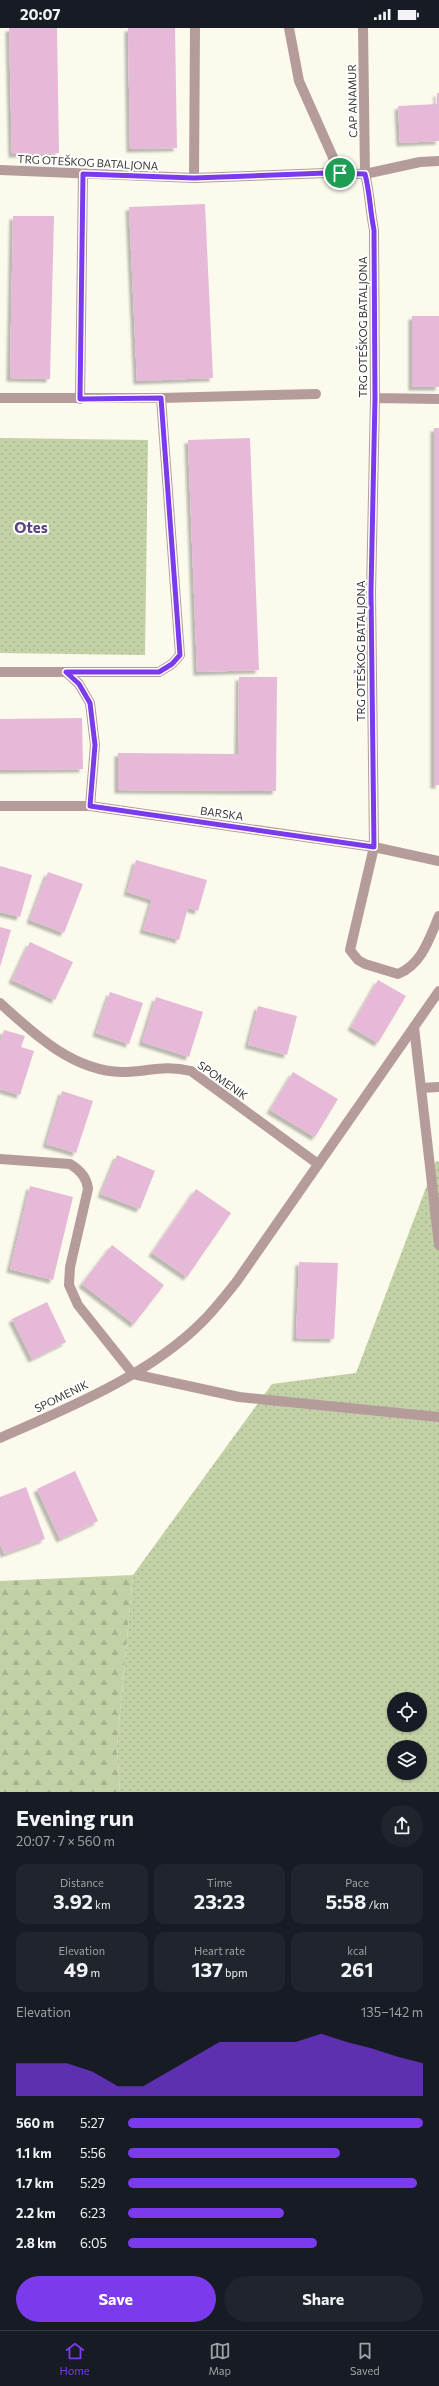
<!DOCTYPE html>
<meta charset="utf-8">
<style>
body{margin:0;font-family:Commissioner,sans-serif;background:#20242c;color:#f1f3f6;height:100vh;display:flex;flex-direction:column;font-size:15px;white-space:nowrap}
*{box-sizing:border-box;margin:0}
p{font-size:13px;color:#9ea1a6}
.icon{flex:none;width:22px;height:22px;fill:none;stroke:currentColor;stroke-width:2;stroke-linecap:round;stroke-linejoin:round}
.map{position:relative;height:1764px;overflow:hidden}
.drawer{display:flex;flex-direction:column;background:#171b24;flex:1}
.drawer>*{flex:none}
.fabs{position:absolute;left:387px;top:1664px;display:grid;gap:8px}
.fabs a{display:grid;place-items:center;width:40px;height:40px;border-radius:50%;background:#171b24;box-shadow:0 1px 3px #0004;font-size:20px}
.pin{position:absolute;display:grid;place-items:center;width:34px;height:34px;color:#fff;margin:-17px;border:2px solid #fff;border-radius:50%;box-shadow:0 1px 4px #0007}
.round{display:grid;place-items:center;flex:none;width:42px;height:42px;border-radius:21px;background:#20242c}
.overview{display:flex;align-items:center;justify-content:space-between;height:68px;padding:0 16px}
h1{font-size:22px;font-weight:700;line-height:30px}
.figures{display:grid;grid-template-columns:repeat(3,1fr);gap:6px;height:68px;padding:4px 16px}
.figures div{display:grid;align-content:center;border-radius:10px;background:#20242c;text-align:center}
.figures b{font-size:20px;font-weight:700}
.figures small{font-size:11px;font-weight:400}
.figures p{font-size:11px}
.chart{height:112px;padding:8px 16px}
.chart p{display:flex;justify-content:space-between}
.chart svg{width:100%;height:72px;margin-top:4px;fill:#7c3aed;opacity:.7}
.action{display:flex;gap:8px;margin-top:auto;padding:8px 16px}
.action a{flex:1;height:46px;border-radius:24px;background:#7c3aed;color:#fff;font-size:16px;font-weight:700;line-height:46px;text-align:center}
.action a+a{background:#20242c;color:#f1f3f6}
ul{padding:0 16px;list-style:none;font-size:13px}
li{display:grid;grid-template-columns:64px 48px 1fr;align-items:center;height:30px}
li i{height:10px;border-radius:5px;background:#7c3aed}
.status{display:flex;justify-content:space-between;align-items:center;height:28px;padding:0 20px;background:#171b24;direction:ltr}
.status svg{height:11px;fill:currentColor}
.tab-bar{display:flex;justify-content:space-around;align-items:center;height:56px;border-top:1px solid #363941;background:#171b24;font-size:11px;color:#9ea1a6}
.tab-bar a{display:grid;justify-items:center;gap:2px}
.tab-bar .selected{color:#7c3aed}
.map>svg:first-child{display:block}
.grass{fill:url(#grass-dots);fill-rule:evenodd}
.forest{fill:url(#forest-firs)}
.building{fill:#e6b9d9;filter:url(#shadow)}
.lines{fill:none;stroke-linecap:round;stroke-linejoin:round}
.service{stroke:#b59c9a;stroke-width:10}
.minor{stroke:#b59c9a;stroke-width:10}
.route-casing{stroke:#fff;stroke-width:8}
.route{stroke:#7c3aed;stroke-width:5}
.labels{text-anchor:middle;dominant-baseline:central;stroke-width:4;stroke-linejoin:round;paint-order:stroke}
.street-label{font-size:11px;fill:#393833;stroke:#fff}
.district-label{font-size:15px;font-weight:bold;fill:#594380;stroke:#fff}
</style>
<div class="status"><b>20:07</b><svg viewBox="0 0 49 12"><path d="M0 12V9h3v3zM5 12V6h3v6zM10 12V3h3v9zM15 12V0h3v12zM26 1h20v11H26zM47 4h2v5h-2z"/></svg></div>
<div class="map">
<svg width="439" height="1764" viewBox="0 0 439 1764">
<defs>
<pattern id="grass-dots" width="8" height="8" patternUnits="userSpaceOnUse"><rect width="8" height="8" fill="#c3d1a7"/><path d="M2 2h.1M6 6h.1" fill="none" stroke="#a8b490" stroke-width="1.8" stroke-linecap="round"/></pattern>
<pattern id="forest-firs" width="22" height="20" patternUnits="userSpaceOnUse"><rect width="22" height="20" fill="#c3d1a7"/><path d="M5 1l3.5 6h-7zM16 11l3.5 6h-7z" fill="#a8b490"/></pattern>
<filter id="shadow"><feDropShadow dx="-3.5" dy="3.5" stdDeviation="1" flood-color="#0004"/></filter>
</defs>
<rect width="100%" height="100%" fill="#fcf9ed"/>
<path class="grass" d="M0 410 148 412 145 627 0 625Z
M436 1133 439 1134V1764H120L117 1718 133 1547 272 1356 356 1345ZM394 1671H420V1697H394ZM394 1719H420V1745H394Z"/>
<path class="forest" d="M133 1547 117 1718 120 1764H0V1553Z"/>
<path class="building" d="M9 0H57L59 125 12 126Z
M128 0H175L177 120 130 121Z
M437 65H439V113L400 115 398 78 437 76Z
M205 176 213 350 137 353 129 179Z
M13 188H54L50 351 10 350Z
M412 288H439V359H412Z
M434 400H439V757H434Z
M250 410 259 642 197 644 188 412Z
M239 649H277L276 763 118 762V725L238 726Z
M82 690 83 741 0 742V691Z
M136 832 207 852 198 883 188 880 179 912 143 902 152 872 127 864Z
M0 838 32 847 20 889 0 884Z
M48 844 83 856 64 905 30 892Z
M0 899 11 902 0 939Z
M30 914 73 934 55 972 12 952Z
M378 952 406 968 378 1015 351 999Z
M110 964 143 975 129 1016 96 1005Z
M156 969 203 984 189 1029 142 1014Z
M258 978 297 988 287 1027 248 1017Z
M4 1002 25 1008 21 1019 34 1023 20 1067 0 1061V1015Z
M293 1044 338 1071 315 1109 270 1082Z
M62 1063 93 1073 76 1125 46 1116Z
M117 1127 155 1143 140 1181 101 1166Z
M30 1158 73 1169 53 1252 10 1241Z
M196 1161 231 1185 187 1249 152 1225Z
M112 1217 164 1257 134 1296 82 1256Z
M299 1234 338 1235 334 1311 296 1310Z
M47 1274 66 1314 32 1331 12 1291Z
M75 1443 98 1493 60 1511 37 1461Z
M26 1459 45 1511 4 1526 0 1515V1469Z"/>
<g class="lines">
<path class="service" d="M289 0 299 53 340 145
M194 150 195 0
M374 819 350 922 358 932 365 936 398 946C422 936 429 911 439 888
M414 999 439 1217
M421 1060 439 1059"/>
<path class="minor" d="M363 0 365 146C370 165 370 183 374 202L375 370 371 564 374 819
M0 142 194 150 326 145 365 146 420 134 439 133
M0 370H161L316 366
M375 370 439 371
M80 371 83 146
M0 644H66L79 656 90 675 95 717 90 778
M66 644H159L172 636 180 627 161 370
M0 778H90L374 819 439 833
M0 975C34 1006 73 1043 122 1044 148 1044 163 1036 191 1043L318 1136
M0 1131 70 1136C80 1142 87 1149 88 1161L70 1239 69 1257 78 1277 133 1346 239 1369 439 1389
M0 1410C68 1380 150 1347 203 1293 215 1281 226 1267 237 1253L439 963"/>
</g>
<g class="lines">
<defs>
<path id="route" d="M326 145 365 146C370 165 370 183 374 202L375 370 371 564 374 819 90 778 95 717 90 675 79 656 66 644H159L172 636 180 627 161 370 80 371 83 146 194 150Z"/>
</defs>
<use href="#route" class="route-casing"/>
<use href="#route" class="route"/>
</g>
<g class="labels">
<g class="street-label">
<text transform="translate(352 73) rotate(-91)">CAP ANAMUR</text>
<text transform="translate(88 134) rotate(3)">TRG OTEŠKOG BATALJONA</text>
<text transform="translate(362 299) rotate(-90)">TRG OTEŠKOG BATALJONA</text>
<text transform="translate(360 623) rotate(-90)">TRG OTEŠKOG BATALJONA</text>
<text transform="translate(222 785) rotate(8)">BARSKA</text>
<text transform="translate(223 1052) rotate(35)">SPOMENIK</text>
<text transform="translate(61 1368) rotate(-26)">SPOMENIK</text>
</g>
<g class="district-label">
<text x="31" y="499">Otes</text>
</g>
</g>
</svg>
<div class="fabs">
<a><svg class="icon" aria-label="locate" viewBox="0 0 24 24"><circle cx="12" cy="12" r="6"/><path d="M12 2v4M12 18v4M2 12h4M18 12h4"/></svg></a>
<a><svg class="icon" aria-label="layers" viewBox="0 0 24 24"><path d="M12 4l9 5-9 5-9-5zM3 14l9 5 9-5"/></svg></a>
</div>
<div class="pin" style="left:340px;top:145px;background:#1e9e55"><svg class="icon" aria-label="arrive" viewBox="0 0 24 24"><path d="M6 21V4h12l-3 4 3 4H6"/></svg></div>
</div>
<section class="drawer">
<div class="overview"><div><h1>Evening run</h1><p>20:07 · 7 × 560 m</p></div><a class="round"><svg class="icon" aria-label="share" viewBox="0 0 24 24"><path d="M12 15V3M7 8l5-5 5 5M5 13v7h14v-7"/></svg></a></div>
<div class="figures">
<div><p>Distance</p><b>3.92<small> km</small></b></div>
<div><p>Time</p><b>23:23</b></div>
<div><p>Pace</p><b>5:58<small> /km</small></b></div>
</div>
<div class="figures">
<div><p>Elevation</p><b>49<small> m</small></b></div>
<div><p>Heart rate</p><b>137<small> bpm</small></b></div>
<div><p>kcal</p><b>261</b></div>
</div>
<div class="chart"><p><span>Elevation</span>135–142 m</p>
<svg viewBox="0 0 160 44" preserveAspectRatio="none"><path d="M0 44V24L10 24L20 24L30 29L40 38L50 38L60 29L70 20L80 11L90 11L100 11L110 11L120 6L130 11L140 15L150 20L160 24V44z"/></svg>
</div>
<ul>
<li><b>560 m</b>5:27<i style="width:100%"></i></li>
<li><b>1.1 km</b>5:56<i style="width:72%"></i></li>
<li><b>1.7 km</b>5:29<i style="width:98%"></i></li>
<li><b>2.2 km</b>6:23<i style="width:53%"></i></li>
<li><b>2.8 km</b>6:05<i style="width:64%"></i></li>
</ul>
<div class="action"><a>Save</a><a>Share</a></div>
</section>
<nav class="tab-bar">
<a class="selected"><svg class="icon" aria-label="home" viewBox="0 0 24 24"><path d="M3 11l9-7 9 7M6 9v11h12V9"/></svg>Home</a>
<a><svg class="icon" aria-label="map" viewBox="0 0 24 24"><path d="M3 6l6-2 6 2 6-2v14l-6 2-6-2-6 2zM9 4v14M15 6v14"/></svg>Map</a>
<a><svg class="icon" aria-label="saved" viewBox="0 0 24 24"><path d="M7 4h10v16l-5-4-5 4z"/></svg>Saved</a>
</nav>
